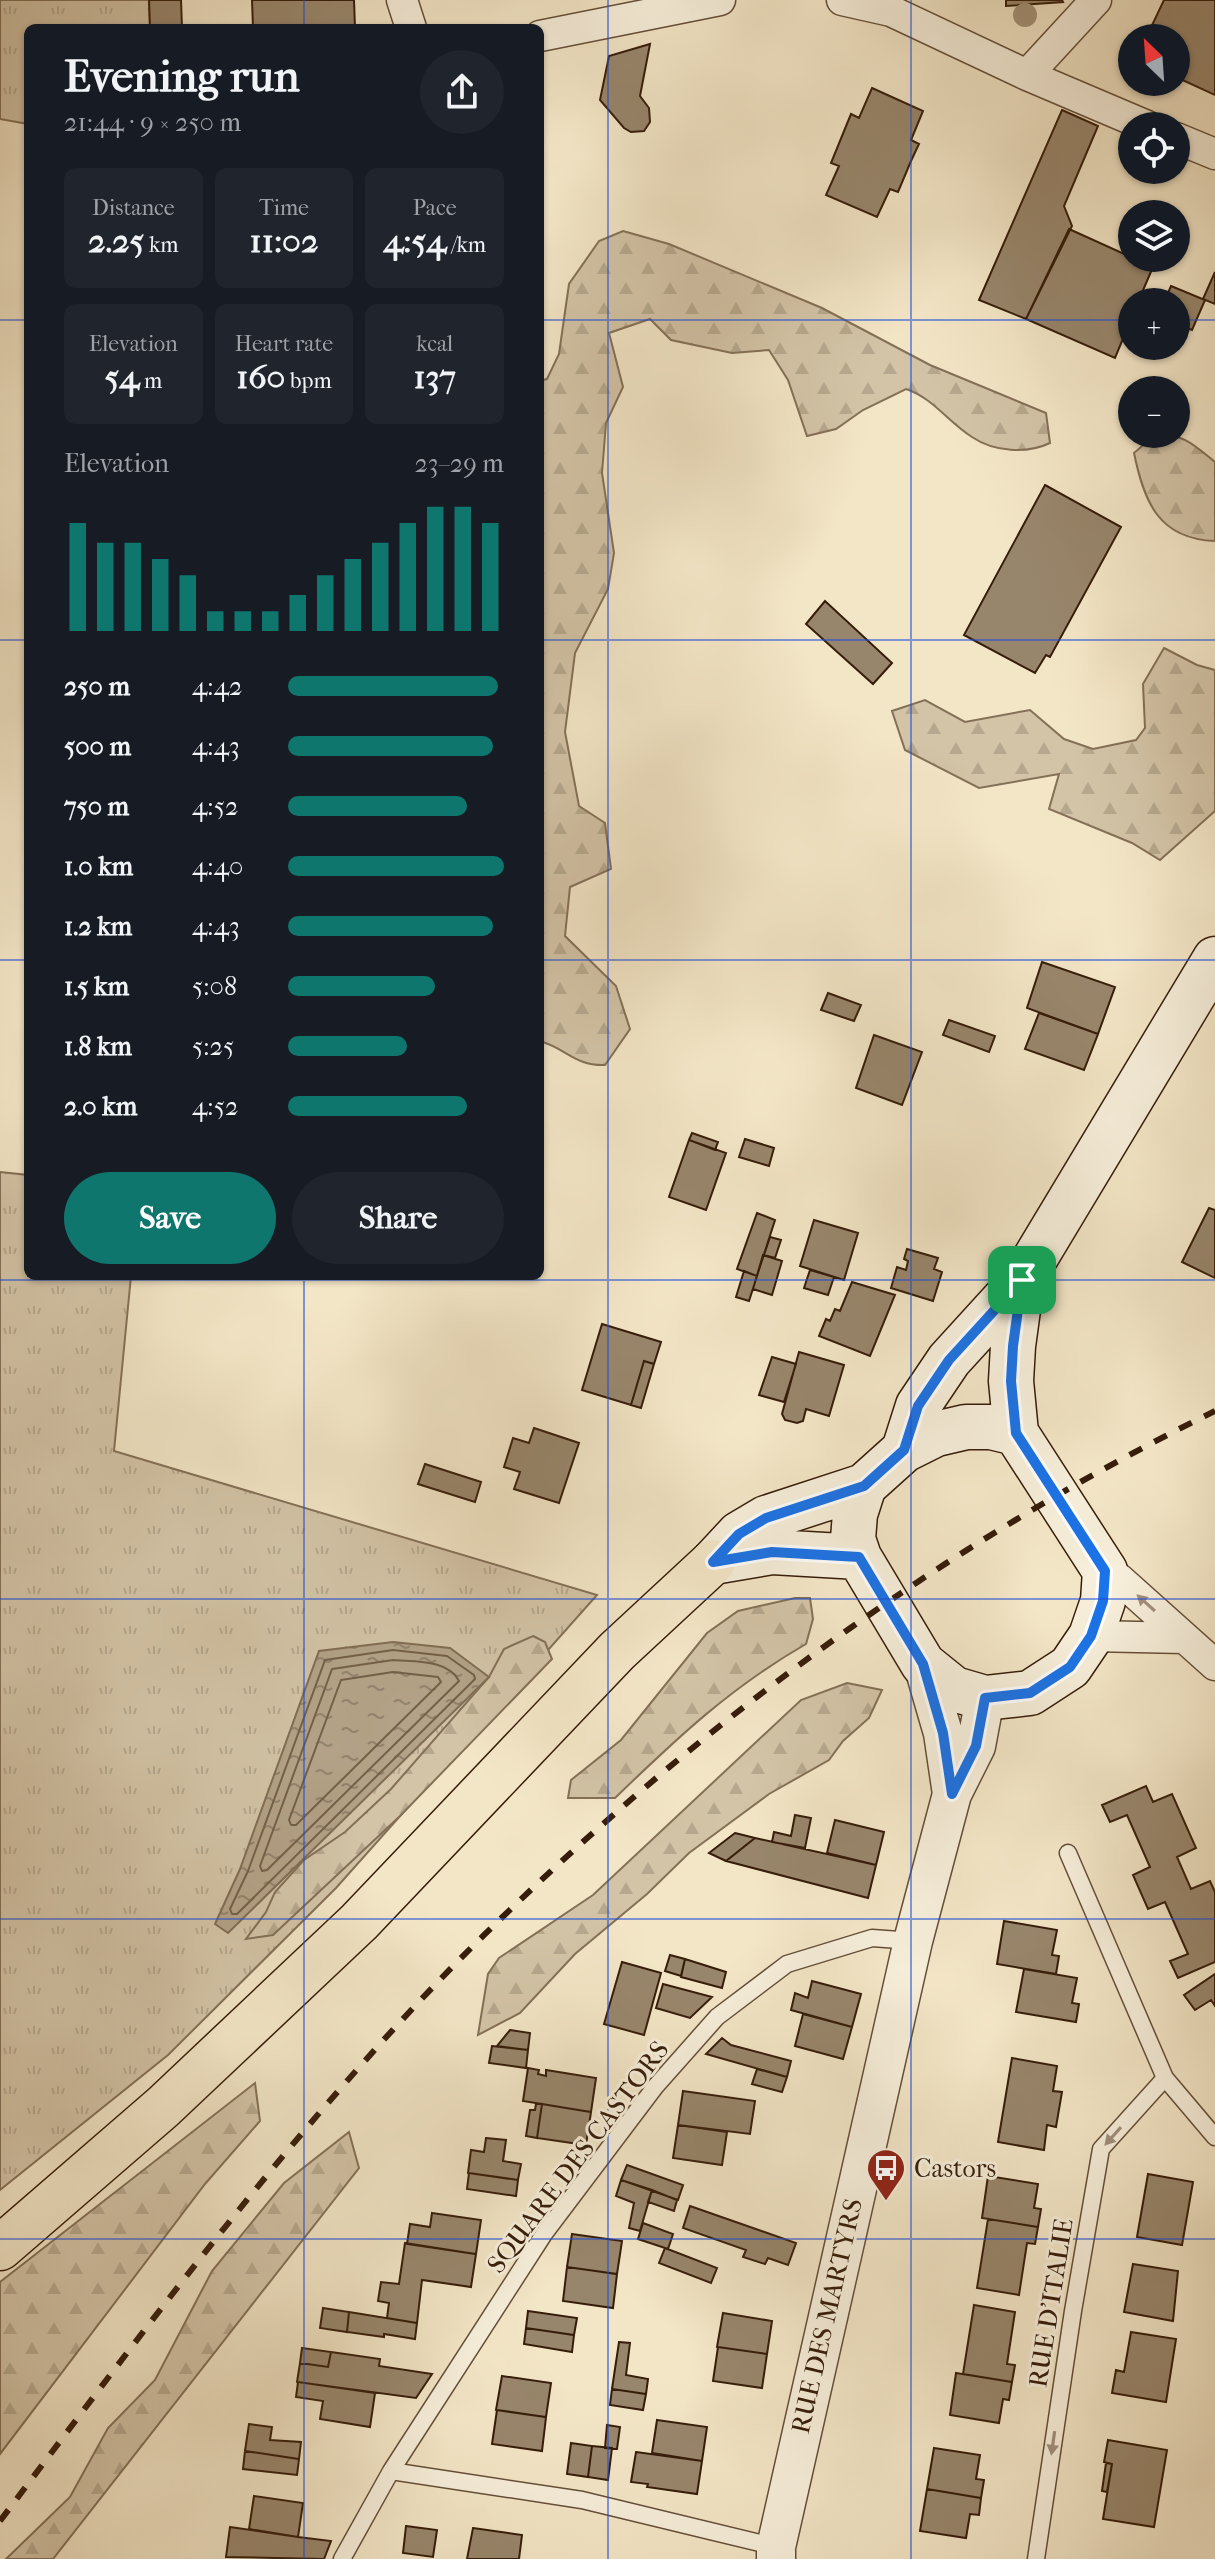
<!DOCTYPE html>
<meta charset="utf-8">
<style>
body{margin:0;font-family:"IM FELL French Canon",serif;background:#20242c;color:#f1f3f6;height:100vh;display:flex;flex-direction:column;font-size:30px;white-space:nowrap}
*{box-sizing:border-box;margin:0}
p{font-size:26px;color:#9ea1a6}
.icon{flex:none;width:44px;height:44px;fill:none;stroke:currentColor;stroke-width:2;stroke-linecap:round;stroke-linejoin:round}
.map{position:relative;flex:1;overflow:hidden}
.panel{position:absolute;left:24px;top:24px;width:520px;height:1256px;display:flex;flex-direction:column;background:#171b24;border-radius:12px;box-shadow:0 2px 6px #0004}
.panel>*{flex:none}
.needle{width:52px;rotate:335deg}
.controls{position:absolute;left:1118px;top:24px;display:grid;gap:16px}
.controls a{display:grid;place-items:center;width:72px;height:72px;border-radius:50%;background:#171b24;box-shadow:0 2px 6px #0004;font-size:40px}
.pin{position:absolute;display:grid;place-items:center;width:68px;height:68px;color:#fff;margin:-34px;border-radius:16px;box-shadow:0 4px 12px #0006}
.round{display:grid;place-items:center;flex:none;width:84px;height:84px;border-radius:42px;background:#20242c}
.head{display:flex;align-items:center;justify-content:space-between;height:136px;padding:0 40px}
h1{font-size:44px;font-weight:700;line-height:60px}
.figures{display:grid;grid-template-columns:repeat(3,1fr);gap:12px;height:136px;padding:8px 40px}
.figures div{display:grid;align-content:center;border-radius:12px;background:#20242c;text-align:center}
.figures b{font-size:34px;font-weight:700}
.figures small{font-size:22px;font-weight:400}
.figures p{font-size:22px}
.chart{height:224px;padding:16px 40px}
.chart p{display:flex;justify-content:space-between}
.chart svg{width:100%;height:144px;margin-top:8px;stroke:#0f766e;stroke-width:6}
.primary-button{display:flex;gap:16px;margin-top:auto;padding:16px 40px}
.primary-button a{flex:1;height:92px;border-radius:48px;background:#0f766e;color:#fff;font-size:32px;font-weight:700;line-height:92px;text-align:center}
.primary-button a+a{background:#20242c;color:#f1f3f6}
ul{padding:0 40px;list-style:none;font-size:26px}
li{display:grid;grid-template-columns:128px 96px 1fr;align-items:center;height:60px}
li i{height:20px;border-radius:10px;background:#0f766e}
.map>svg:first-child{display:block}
.grass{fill:url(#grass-tufts);stroke:#847058;stroke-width:2}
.forest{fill:url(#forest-firs);stroke:#847058;stroke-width:2}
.water{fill:url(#water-ripples);stroke:#816d55;stroke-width:2}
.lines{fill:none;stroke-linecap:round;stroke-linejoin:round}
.shore{stroke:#746048;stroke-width:2}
.building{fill:#98866c;stroke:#361d0a;stroke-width:2}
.service-casing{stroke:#654f39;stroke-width:19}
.minor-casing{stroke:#654f39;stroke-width:33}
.tertiary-casing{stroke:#654f39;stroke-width:41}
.secondary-casing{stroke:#361d0a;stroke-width:47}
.primary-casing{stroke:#361d0a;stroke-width:47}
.service{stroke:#f7efdb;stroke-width:16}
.minor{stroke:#f7efdb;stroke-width:30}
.tertiary{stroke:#f7efdb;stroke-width:38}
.secondary{stroke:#f7efdb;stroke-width:44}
.primary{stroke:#f3e6c7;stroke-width:44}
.rail{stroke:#361d0a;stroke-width:6;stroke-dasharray:14 14;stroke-linecap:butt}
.tree{fill:#a59379}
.oneway{fill:#a0907d}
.route-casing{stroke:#fff;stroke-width:16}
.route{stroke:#1a73e8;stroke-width:10}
.grid{fill:none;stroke:#1d4ed8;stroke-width:2;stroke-opacity:0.55}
.labels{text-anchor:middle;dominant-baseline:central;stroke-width:6;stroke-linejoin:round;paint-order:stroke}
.street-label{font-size:26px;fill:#361d0a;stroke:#f7efdb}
.poi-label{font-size:26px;fill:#361d0a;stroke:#f7efdb;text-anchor:start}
</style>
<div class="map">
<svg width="1215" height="2559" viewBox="0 0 1215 2559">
<defs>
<pattern id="grass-tufts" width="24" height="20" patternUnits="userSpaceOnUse" patternTransform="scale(2)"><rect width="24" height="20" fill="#d3c4a7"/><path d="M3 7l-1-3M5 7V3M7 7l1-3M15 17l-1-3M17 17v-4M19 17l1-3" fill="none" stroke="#b6a88e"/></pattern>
<pattern id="forest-firs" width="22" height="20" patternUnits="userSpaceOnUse" patternTransform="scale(2)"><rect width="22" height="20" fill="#d3c4a7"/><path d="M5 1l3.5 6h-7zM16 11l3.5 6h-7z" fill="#b6a88e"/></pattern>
<pattern id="water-ripples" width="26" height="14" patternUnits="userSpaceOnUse" patternTransform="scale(2)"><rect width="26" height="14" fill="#b3a287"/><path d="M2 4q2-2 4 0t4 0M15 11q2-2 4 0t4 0" fill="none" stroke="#92836d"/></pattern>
</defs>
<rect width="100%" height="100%" fill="#f3e6c7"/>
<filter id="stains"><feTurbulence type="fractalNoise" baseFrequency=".0025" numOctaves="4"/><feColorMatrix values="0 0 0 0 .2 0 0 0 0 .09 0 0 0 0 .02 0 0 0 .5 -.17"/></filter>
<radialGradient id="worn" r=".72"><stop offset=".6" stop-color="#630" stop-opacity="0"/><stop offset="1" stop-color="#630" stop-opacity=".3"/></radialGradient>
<path class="grass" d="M0 0H149L150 28H28V124L0 119Z
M0 1172 28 1175V1276H131L114 1451 597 1595 336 1888 168 2055 0 2190Z"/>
<path class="forest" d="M623 231 669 244 822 308 930 365 1046 413 1050 443C1027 454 994 452 972 437 948 422 933 398 906 389L863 410 836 429 807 436 788 380 769 350 732 353 671 340 650 319 609 333 623 387 606 423 602 473 614 553 608 589 575 653 565 732 579 806 605 823 611 869 570 887 565 936 616 986 630 1029 605 1065C575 1066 567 1049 540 1041V381L547 379 559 354 569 284 599 241Z
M1156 434C1184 434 1194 445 1215 462V541C1158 539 1144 501 1134 453Z
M1164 648 1197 665 1215 670V811L1160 860 1132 843 1049 809 1059 774 979 788 905 750 892 711 925 700 965 722 1030 710 1064 739 1093 749 1136 740 1145 728 1143 684Z
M795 1598H810L813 1619 806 1644C731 1687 677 1738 615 1798H568L571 1780 621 1740 707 1633 738 1611Z
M533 1636 545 1642 552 1659 400 1816 273 1935 246 1939 266 1912 275 1892 304 1860 345 1832 391 1789 489 1677 504 1649Z
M847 1683 882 1690 869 1718 843 1741 829 1760 769 1794 689 1853 647 1894 575 1954 520 2013 478 2035 488 1974 499 1958 593 1895 801 1700Z
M255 2083 260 2121 205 2184 0 2454V2282Z
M349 2132 359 2168 53 2559H6L70 2497 108 2428 155 2380 212 2271 284 2183Z"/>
<path class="water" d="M393 1642 450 1648 489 1677 228 1933 215 1924 240 1869 319 1651Z"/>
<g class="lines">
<path class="shore" d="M393 1650 447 1656 474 1675 475 1679 237 1914H232L230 1909 248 1871 325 1660Z
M393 1660C414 1662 448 1659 459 1681L267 1870 262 1871 260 1866 332 1669Z
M393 1672 438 1677 441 1682 296 1825H291L289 1820 341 1680Z"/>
</g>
<path class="building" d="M149 0H181L182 28H150Z
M252 0H354L355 28H253Z
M1006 0H1062L1063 2 1006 6Z
M1164 0H1215V95L1176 77V38H1146Z
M650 44 640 96 649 108 650 122 644 131 631 132 624 128 600 100 609 56Z
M872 88 923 111 911 140 919 144 911 161 898 192 890 189 877 217 826 195 839 166 831 163 851 114 859 118Z
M1062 110 1098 126 1064 206 1072 226 1026 319 979 300Z
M1069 229 1153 267 1138 302H1132V317L1115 358 1026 319Z
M1215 272V304L1203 299Z
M1171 286 1205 300 1192 330 1176 324V302H1164Z
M1045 485 1121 527 1050 657 1046 655 1035 673 964 635Z
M825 601 892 663 873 684 806 624Z
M1042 962 1115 987 1098 1034 1027 1008Z
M828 993 861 1005 854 1021 821 1010Z
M1039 1013 1098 1034 1084 1070 1025 1049Z
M949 1020 995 1036 989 1052 943 1035Z
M874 1035 922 1052 902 1105 856 1088Z
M692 1133 718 1142 715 1150 689 1140Z
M745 1139 774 1148 769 1166 739 1157Z
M689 1140 726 1153 706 1210 669 1197Z
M1209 1208 1215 1210V1278L1182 1262Z
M757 1213 775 1220 757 1276 737 1269Z
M814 1220 858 1233 844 1280 800 1266Z
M770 1237 781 1240 775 1258 764 1255Z
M907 1249 938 1258 934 1269 942 1272 933 1301 891 1288 897 1267 906 1270 908 1261 904 1259Z
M763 1255 782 1261 772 1295 753 1289Z
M810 1270 834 1277 828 1295 804 1288Z
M744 1271 757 1276 749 1301 736 1297Z
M852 1282 895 1295 870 1356 819 1336 826 1319 830 1321 835 1309 840 1311Z
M602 1324 661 1342 654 1364 644 1361 631 1405 582 1390Z
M799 1352 844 1365 829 1416 806 1409 803 1421 797 1423 785 1420 782 1414Z
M772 1357 796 1364 784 1402 759 1395Z
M644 1361 654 1364 641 1408 631 1405Z
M534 1428 579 1443 559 1503 514 1489 520 1472 504 1467 513 1438 529 1443Z
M425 1464 481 1482 475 1502 418 1484Z
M1146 1786 1153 1802 1172 1794 1196 1848 1177 1857 1191 1889 1210 1881 1215 1892V1962L1178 1978 1170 1961 1188 1954 1165 1902 1148 1909 1133 1875 1150 1867 1127 1815 1110 1822 1102 1805Z
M795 1815 811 1818 805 1848 772 1842 774 1832 791 1836Z
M835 1820 884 1832 876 1865 827 1853Z
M735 1833 755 1838 726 1861 709 1853Z
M755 1838 876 1865 868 1898 726 1861Z
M1004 1921 1057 1930 1052 1955 1059 1956 1056 1974 997 1964Z
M670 1955 685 1959 681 1976 665 1971Z
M685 1959 726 1972 722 1988 681 1977Z
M622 1962 661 1973 644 2035 604 2024Z
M1024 1969 1077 1978 1072 2003 1079 2004 1076 2022 1016 2012Z
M1215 1974V2006L1211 2000 1195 2010 1184 1995Z
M812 1981 861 1994 852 2027 791 2010 795 1993 808 1998Z
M663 1984 712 1997 690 2018 656 2008Z
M803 2014 852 2027 843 2059 795 2046Z
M510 2030 530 2033 528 2050 497 2046Z
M722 2038 731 2045 791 2061 787 2077 706 2054Z
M492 2046 528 2050 526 2068 489 2063Z
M1012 2058 1057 2066 1053 2091 1062 2092 1056 2127 1047 2125 1044 2150 998 2142Z
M528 2068 539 2070 538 2074 546 2076V2070L596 2078 591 2112 523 2101Z
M757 2069 787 2077 782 2092 752 2084Z
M683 2091 755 2101 750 2134 678 2125Z
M536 2104H542L537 2138 526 2136 530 2110H535Z
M542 2104 591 2112 586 2145 537 2138Z
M678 2125 727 2132 722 2165 673 2158Z
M486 2138 506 2140 503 2161 521 2164 518 2180 468 2173 471 2150 484 2152Z
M627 2165 683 2185 678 2200 621 2180Z
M469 2173 518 2180 516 2196 467 2189Z
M1148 2174 1193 2182 1182 2245 1137 2237Z
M988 2176 1038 2184 1034 2208 1041 2209 1038 2227 982 2218Z
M621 2180 652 2190 640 2231 629 2228 634 2203 616 2196Z
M652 2190 677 2200 674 2211 648 2202Z
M690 2206 796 2243 788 2265 768 2258 765 2264 743 2257 746 2250 683 2228Z
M432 2213 481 2220 476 2254 407 2244 410 2224 430 2227Z
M988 2219 1038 2227 1035 2244 1027 2243 1019 2295 977 2288Z
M643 2223 673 2234 668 2249 638 2239Z
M572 2234 622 2241 617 2274 567 2267Z
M405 2243 476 2254 471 2287 422 2280 417 2323 387 2318 389 2303 378 2301 381 2282 399 2284Z
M665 2248 717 2268 711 2283 659 2263Z
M1133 2264 1178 2271 1173 2321 1124 2312Z
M567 2267 617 2274 613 2308 563 2301Z
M974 2305 1015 2312 1007 2364 1015 2365 1012 2382 963 2374Z
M323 2308 349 2312 347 2332 320 2328Z
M528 2311 577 2318 574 2335 526 2328Z
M349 2312 417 2323 415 2339 384 2334V2337L347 2332Z
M723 2313 772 2321 767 2354 717 2347Z
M526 2328 574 2335 572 2352 524 2344Z
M1131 2332 1176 2339 1166 2402 1112 2393 1116 2370 1124 2372Z
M619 2342 630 2343 626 2375 648 2379 646 2394 612 2389Z
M718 2347 767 2354 762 2388 713 2381Z
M302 2348 331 2352 328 2367 300 2363Z
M331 2352 380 2359 379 2366 432 2374 416 2398 297 2382 300 2363 328 2367Z
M956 2373 1012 2382 1009 2400 1003 2399 999 2423 950 2415Z
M502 2376 551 2383 546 2417 496 2410Z
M298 2382 375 2393 370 2427 320 2419 323 2401 296 2397Z
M612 2389 646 2394 643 2410 610 2405Z
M497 2410 546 2417 542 2451 492 2444Z
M657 2420 707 2427 702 2461 652 2453Z
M249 2424 272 2427 270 2440 301 2442 299 2459 245 2451Z
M607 2425 620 2427 617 2449 605 2448Z
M1108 2440 1167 2450 1154 2527 1103 2519 1112 2464 1104 2462Z
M571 2443 592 2446 588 2477 567 2474Z
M592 2446 612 2448 608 2480 588 2477Z
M934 2448 980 2455 976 2479 984 2480 981 2498 927 2489Z
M245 2451 299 2459 297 2475 243 2469Z
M636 2452 702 2461 697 2494 647 2487 648 2484 631 2482Z
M1106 2463 1112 2464 1107 2492 1102 2491Z
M927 2489 981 2498 979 2515 970 2514 966 2538 920 2531Z
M254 2496 303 2503 298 2537 249 2529Z
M406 2526 437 2530 433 2557 403 2553Z
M230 2527 298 2537 331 2541 324 2559 226 2557Z
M473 2528 522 2535 519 2559H467Z"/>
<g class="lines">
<defs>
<path id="service" d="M1068 1853 1165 2078 1215 2137
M391 2471 582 2500 776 2547
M342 2559 391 2471 544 2234 655 2087 717 2017 787 1964 872 1938 913 1941
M1036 2559 1073 2311 1101 2149 1165 2078"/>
<path id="minor" d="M402 0 411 28
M842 0 891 11 1027 75 1147 126
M540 36 720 0
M1027 75 1096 0
M1176 138 1215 154
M1105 1571 1119 1579 1215 1665
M1091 1636 1184 1638"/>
<path id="tertiary" d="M923 1664 943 1733 952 1794
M776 2559V2547L913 1941 952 1794 976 1746 985 1698"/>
<path id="secondary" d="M966 1427H991L1016 1433 1105 1571 1103 1601 1091 1636 1070 1667 1030 1693 985 1698 954 1689 923 1664 859 1557 853 1539 855 1514 864 1486 904 1450 936 1434Z
M1016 1433 1011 1381 1013 1346 1022 1280
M904 1450 918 1406 949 1360 1022 1280 1215 959
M713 1562 739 1534 766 1518 864 1486
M713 1562 772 1552 859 1557"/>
<path id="primary" d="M0 2248 163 2107 359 1922 617 1651 713 1562"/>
</defs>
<use href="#service" class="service-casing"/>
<use href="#minor" class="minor-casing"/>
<use href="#tertiary" class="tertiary-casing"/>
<use href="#secondary" class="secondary-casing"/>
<use href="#primary" class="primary-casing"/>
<use href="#service" class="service"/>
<use href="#minor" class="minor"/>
<use href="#tertiary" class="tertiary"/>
<use href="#secondary" class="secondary"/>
<use href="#primary" class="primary"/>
<path class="rail" d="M0 2521C150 2322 301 2117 478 1941 694 1727 942 1545 1215 1411"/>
</g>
<circle class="tree" cx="1025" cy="15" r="12"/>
<defs><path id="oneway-solid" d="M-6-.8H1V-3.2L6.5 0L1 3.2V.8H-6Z" transform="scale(2)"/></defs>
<g class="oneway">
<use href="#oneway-solid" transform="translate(1146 1603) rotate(-138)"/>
<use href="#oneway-solid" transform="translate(1113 2136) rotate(132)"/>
<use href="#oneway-solid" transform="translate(1053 2443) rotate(98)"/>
</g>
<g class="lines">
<defs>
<path id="route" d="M1022 1280 1013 1346 1011 1381 1016 1433 1105 1571 1103 1601 1091 1636 1070 1667 1030 1693 985 1698 976 1746 952 1794 943 1733 923 1664 859 1557 772 1552 713 1562 739 1534 766 1518 864 1486 904 1450 918 1406 949 1360Z"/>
</defs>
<use href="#route" class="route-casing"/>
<use href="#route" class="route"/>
</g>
<path class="grid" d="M304 0V28M608 0V2559M911 0V2559M0 320H28M540 320H1132M1176 320H1215M0 640H28M540 640H1215M0 960H28M540 960H1215M304 1276V2559M0 1280H1215M0 1599H1215M0 1919H1215M0 2239H1215"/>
<defs>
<symbol id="bus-pin" viewBox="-11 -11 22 30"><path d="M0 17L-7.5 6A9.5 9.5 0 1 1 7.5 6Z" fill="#8f2418" stroke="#f7efdb"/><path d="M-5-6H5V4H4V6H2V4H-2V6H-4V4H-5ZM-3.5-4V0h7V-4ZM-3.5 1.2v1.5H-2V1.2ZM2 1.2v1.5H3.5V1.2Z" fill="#fff"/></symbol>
</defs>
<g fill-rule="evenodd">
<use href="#bus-pin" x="864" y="2146" width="44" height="60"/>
</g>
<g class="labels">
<g class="street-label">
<text transform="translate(578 2157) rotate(-53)">SQUARE DES CASTORS</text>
<text transform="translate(1051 2303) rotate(-81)">RUE D'ITALIE</text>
<text transform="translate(827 2316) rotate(-77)">RUE DES MARTYRS</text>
</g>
<g class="poi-label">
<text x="914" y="2168">Castors</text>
</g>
</g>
<rect width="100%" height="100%" filter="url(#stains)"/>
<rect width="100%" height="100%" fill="url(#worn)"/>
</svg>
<div class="controls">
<a><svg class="needle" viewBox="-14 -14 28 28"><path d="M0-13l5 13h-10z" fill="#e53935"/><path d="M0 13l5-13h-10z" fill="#9ea1a6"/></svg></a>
<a><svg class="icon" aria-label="locate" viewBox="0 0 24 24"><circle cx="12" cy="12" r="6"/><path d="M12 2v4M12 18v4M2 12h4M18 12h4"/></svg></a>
<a><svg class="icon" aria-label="layers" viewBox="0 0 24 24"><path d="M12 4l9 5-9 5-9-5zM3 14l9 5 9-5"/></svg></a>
<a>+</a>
<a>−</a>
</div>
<div class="pin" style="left:1022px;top:1280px;background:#1e9e55"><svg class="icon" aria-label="arrive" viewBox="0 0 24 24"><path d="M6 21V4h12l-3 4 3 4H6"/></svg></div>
<section class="panel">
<div class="head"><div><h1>Evening run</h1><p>21:44 · 9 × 250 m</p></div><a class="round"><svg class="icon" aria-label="share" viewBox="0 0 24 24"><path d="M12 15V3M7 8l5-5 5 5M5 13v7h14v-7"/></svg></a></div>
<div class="figures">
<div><p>Distance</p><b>2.25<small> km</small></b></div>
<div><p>Time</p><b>11:02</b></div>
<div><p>Pace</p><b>4:54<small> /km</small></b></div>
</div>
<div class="figures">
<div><p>Elevation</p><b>54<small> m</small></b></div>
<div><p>Heart rate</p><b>160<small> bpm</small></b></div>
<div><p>kcal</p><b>137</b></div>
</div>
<div class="chart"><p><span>Elevation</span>23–29 m</p>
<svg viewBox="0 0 160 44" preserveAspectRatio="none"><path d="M5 44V11M15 44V17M25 44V17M35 44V22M45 44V27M55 44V38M65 44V38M75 44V38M85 44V33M95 44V27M105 44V22M115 44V17M125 44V11M135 44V6M145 44V6M155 44V11"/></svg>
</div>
<ul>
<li><b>250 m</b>4:42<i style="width:97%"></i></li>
<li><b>500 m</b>4:43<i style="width:95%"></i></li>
<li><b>750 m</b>4:52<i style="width:83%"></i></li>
<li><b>1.0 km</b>4:40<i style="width:100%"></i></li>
<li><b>1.2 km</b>4:43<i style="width:95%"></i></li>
<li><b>1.5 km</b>5:08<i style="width:68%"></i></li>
<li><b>1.8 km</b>5:25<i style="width:55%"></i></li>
<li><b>2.0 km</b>4:52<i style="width:83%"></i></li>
</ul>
<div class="primary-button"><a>Save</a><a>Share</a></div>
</section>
</div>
